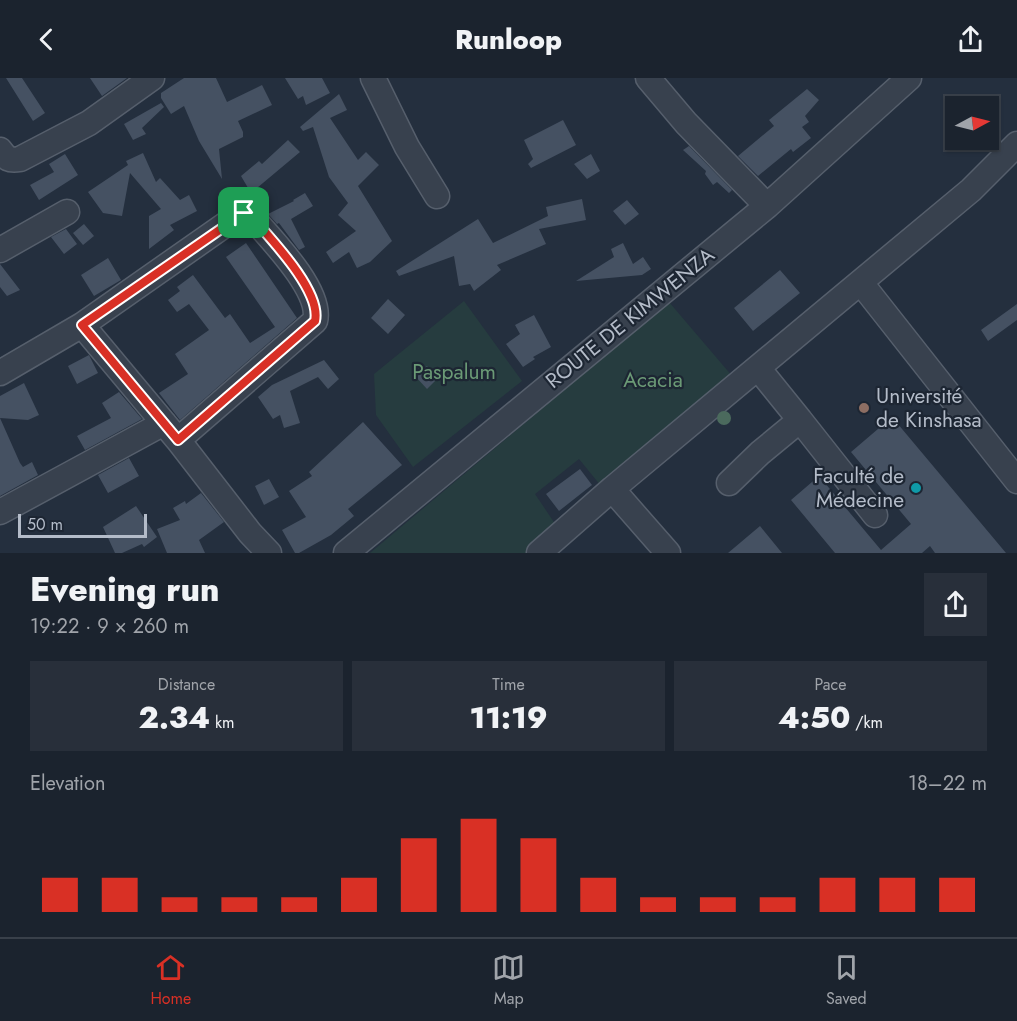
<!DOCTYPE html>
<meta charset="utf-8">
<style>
body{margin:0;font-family:Jost,sans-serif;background:#282f3a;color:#f1f3f6;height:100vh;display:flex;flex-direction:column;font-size:22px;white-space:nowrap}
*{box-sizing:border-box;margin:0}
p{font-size:20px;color:#a0a4aa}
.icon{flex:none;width:33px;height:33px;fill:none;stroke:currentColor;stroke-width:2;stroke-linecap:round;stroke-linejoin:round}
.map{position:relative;height:475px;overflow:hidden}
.sheet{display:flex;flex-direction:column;background:#1b232e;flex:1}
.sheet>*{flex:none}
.needle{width:39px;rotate:83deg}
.fabs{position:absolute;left:945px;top:18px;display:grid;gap:12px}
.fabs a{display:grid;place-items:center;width:54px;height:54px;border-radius:0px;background:#1b232e;box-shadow:0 2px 4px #0004,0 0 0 2px #39404a;font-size:30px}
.scale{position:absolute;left:18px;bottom:15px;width:129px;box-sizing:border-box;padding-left:6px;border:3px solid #b4bcc9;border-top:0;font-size:16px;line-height:21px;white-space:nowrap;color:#b4bcc9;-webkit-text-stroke:4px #1d2633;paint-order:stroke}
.pin{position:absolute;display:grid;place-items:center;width:51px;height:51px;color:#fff;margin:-26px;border-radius:12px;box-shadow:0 3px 9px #0006}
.round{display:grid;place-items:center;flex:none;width:63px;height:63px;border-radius:0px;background:#282f3a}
.summary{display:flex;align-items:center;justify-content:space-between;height:102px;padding:0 30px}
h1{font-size:33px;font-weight:800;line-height:45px}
.figures{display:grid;grid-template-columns:repeat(3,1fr);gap:9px;height:102px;padding:6px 30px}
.figures div{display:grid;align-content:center;border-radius:0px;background:#282f3a;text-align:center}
.figures b{font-size:30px;font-weight:800}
.figures small{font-size:16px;font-weight:400}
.figures p{font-size:16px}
.chart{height:168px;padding:12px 30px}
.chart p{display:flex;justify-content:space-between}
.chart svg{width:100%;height:108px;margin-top:6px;stroke:#d93025;stroke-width:6}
header{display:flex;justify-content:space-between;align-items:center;height:78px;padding:0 30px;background:#1b232e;font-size:27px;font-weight:800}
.tab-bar{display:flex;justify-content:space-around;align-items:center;height:84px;border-top:2px solid #39404a;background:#1b232e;font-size:16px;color:#a0a4aa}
.tab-bar a{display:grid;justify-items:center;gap:3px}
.tab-bar .selected{color:#d93025}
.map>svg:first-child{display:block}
.green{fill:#263c3f}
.building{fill:#455162}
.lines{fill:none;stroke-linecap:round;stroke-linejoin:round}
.minor-casing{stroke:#565f6c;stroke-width:27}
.minor{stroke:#38414e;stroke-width:24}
.tree{fill:#4b6a5d}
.route-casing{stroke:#fff;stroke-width:12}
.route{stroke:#d93025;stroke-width:8}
.education-dot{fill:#8d6e63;stroke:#1d2633;stroke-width:2}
.culture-dot{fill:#0f9aa8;stroke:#1d2633;stroke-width:2}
.labels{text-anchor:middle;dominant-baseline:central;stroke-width:4.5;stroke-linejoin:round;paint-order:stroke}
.street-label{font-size:21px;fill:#b4bcc9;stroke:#1d2633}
.park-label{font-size:21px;fill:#6b9a76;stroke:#1d2633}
.poi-label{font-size:21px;fill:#b4bcc9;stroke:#1d2633;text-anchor:start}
</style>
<header><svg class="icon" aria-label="back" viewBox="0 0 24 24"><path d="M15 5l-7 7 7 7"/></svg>Runloop<svg class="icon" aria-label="share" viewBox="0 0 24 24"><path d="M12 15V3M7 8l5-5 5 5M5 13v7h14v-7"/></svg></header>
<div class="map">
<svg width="1017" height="475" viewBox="0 0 1017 475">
<rect width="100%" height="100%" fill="#242f3e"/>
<path class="green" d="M464 223 522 303 413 389 376 337 374 296Z
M669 224 733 299 601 408 579 381 535 416 562 456 539 475H370Z"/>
<path class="building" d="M6 0H22L45 35 33 43Z
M90 0H127L102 18Z
M184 0H216L227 24 262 7 272 27 238 43 243 54V59L219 71 222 101 199 63 184 28 171 36 161 20V15Z
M285 0H322L330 15 306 27 303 18 298 21Z
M807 11 819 22 805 38 809 44 802 49 811 60 793 74 791 71 758 98 738 78 774 48 769 42Z
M339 16 347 32 330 40 358 82 366 74 379 87 358 108 392 163 370 184 357 190 349 174 333 185 326 174 356 153 338 137 348 125 329 99 313 49 303 53 300 49Z
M161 25 164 29 142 50 146 56 133 62 124 46Z
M563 42 576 67 531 90 528 86 534 80 533 81 524 62Z
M288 62 300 74 251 115 241 98 259 83 262 86Z
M689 68 732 112 729 115 717 104 713 107 705 96 706 93 683 72Z
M143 75 156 104 160 100 180 122 189 117 197 133 170 147 174 152 149 171V138L161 131 130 95 122 138 103 135 88 114 128 87 126 83Z
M65 76 78 97 39 122 30 107 54 94 49 86Z
M591 76 600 93 587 101 574 86Z
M305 115 313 128 291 141 305 169 299 172 279 145 277 146 268 136 294 123 293 122Z
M582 121 586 142 539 151 546 166 497 187 501 192 474 213 470 206 459 208 454 178 399 198 396 193 478 141 493 165 548 138 546 129Z
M627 122 639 136 625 147 613 133Z
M84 146 94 158 83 167 73 155Z
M66 151 77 166 64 176 51 159Z
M246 165 297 240 180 342 159 315 188 296 175 276 209 252 189 226 177 234 168 222 180 213 177 209 193 197 225 240 230 236 250 265 275 249 226 179Z
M623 165 633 186 643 179 651 191 642 197 576 203 614 179 611 171Z
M108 180 121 202 94 218 81 197Z
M0 186 20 212 7 218 0 209Z
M780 192 800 215 753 253 734 230Z
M388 221 405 237 388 256 371 240Z
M1017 226V242L988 263 981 252Z
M534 237 551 269 533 279 535 281 523 289 506 266 520 256 515 247Z
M89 277 98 295 77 306 68 288Z
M324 282 339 301 328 311 318 299 290 313 300 345 284 350 280 337 273 341 258 319 272 307Z
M427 288 438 300 427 311 415 298Z
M24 305 39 337 28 342 0 340 20 385 23 389 32 384 38 397 0 418V318Z
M119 314 142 341 85 372 77 358 111 340 102 325Z
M892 339 1006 475H935L930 468 922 475H835L791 422 819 398 881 472 911 446 851 374Z
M363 344 402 387 348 431 354 438 331 457 299 475H295L282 452 306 439 289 413 312 398 309 394Z
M129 380 139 398 108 415 98 397Z
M580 391 592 407 559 433 546 416Z
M269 401 279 419 264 427 255 408Z
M201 415 224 444 199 462 205 475H167L157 451 180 442 173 430 185 423 186 426Z
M136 428 157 459 144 469 142 466 122 475H115L103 449Z
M760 448 782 475H728Z"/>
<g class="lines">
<defs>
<path id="minor" d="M373 0 407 69 437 118
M648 0 686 45 767 128
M0 72C7 81 9 83 20 81L89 45 152 0
M0 172 67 134
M861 205 1017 403
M82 247 178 362 250 455 269 475
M0 295 82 247 239 137 244 135 250 137C269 159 323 213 315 243L178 362
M800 342 875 437
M729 405 760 375 800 342 758 290
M612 411 668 475
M0 434 164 345
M346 475 767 128 909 0
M539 475 612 411 971 112 1017 66"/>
</defs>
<use href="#minor" class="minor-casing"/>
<use href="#minor" class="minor"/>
</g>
<circle class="tree" cx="724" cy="340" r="7"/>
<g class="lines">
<defs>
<path id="route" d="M244 135 250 137C269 159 322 213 315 243L178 362 82 247Z"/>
</defs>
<use href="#route" class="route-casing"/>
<use href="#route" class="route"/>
</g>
<circle class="education-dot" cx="864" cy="330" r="6"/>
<circle class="culture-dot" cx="916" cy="410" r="6"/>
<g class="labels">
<g class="street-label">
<text transform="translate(630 240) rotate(-39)">ROUTE DE KIMWENZA</text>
</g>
<g class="park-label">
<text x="454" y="294">Paspalum</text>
<text x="653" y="302">Acacia</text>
</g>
<g class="poi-label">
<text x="876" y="318">Université<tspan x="876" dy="24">de Kinshasa</tspan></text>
<text x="904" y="398" text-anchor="end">Faculté de<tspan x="904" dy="24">Médecine</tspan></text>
</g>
</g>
</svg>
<div class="fabs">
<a><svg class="needle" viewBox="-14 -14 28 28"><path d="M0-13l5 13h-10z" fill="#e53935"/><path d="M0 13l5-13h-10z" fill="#a0a4aa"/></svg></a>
</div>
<div class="scale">50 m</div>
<div class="pin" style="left:244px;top:135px;background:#1e9e55"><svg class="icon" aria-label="arrive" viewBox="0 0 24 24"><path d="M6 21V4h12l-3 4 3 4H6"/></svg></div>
</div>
<section class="sheet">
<div class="summary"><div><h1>Evening run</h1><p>19:22 · 9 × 260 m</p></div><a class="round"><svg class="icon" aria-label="share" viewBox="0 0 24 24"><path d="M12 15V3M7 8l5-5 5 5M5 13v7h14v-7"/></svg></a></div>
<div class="figures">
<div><p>Distance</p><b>2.34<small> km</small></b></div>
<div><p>Time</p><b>11:19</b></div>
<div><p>Pace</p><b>4:50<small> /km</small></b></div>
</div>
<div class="chart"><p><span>Elevation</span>18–22 m</p>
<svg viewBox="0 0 160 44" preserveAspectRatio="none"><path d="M5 44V30M15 44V30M25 44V38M35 44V38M45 44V38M55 44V30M65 44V14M75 44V6M85 44V14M95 44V30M105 44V38M115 44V38M125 44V38M135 44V30M145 44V30M155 44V30"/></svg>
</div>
</section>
<nav class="tab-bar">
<a class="selected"><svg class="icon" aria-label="home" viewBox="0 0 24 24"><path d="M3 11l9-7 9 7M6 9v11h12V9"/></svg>Home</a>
<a><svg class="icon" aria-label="map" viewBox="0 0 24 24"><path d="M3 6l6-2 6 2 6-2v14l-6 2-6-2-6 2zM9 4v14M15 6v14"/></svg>Map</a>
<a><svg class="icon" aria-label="saved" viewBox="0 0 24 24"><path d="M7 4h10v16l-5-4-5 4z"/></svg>Saved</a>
</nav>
